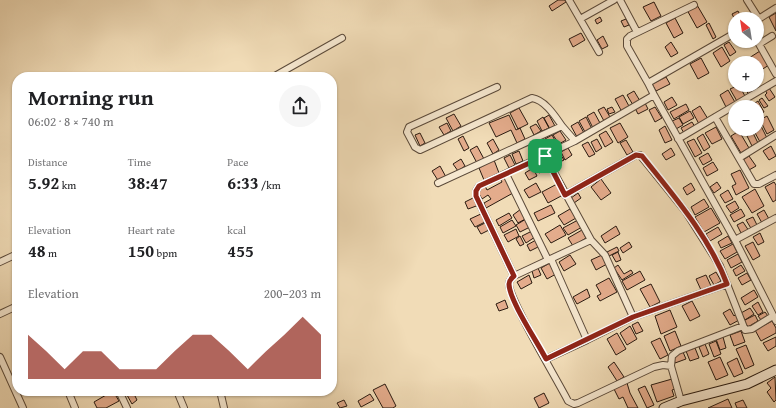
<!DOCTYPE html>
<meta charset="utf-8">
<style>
body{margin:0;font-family:"Gentium Book Plus",serif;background:#f6f6f6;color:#202124;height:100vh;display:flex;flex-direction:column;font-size:15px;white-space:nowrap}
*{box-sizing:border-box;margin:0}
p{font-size:13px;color:#757577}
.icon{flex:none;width:22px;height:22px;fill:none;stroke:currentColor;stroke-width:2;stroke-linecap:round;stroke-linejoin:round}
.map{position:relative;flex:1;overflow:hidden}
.drawer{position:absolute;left:12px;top:72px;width:325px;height:324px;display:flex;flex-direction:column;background:#fff;border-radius:16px;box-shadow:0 1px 3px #0004}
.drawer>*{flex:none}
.needle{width:26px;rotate:330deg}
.buttons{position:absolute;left:728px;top:12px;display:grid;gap:8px}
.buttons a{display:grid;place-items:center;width:36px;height:36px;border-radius:50%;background:#fff;box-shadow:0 1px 3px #0004;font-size:20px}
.pin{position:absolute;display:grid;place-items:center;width:34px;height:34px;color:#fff;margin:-17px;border-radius:8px;box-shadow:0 2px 6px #0006}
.round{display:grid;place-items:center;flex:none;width:42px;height:42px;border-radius:21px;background:#f6f6f6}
.overview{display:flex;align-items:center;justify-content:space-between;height:68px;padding:0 16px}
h1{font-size:22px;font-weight:700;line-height:30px}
.figures{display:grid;grid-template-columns:repeat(3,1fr);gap:6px;height:68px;padding:4px 16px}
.figures div{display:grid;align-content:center}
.figures b{font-size:17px;font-weight:700}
.figures small{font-size:11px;font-weight:400}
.figures p{font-size:11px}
.chart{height:112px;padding:8px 16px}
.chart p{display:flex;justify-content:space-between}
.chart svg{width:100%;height:72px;margin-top:4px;fill:#8f2418;opacity:.7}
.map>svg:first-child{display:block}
.building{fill:#e4ac8c;stroke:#291a10}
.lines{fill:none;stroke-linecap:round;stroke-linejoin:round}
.minor-casing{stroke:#5b4a3a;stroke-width:8}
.secondary-casing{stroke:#291a10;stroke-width:11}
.minor{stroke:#f6e8d0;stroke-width:6}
.secondary{stroke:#f6e8d0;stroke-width:9}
.route-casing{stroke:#fff;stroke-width:8}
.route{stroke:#8f2418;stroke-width:5}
</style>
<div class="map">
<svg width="776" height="408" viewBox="0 0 776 408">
<rect width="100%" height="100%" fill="#f1dcb7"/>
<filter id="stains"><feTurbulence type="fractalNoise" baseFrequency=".005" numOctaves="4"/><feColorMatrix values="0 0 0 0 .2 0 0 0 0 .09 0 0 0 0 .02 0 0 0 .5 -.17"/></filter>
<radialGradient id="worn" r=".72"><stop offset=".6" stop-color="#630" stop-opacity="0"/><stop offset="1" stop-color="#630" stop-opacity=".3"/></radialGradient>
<path class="building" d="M558 0H565L566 2 552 11 549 6Z
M654 2 661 16 651 21 643 7Z
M697 5 707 22 697 28 687 10Z
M738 11 742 19 735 20 732 14Z
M776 13V31L769 17Z
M600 17 602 21 597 24 595 20Z
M675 18 683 33 674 38 666 23Z
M626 19 629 25 624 27 621 21Z
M709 23 716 37 713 39 706 25Z
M581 33 585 40 573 47 569 39Z
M603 36 608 46 602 49 597 40Z
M671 42 678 53 671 57 665 47Z
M729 42 736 52 730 56 724 45Z
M722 47 730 61 721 67 713 53Z
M760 51 769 65 758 72 757 63H752L749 58Z
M701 58 709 73 698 79 690 64Z
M666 77 670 84 656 91 652 84Z
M739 85 746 98 738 103 730 89Z
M743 85H756L758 89 749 95Z
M769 88 775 97 769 101 765 95 767 93 765 90Z
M728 90 736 104 727 109 720 95Z
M634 91 640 101 633 105 627 95Z
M623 95 630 108 622 112 615 99Z
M672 97 677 105 668 110 664 102Z
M762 98 768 106 764 108 759 100Z
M758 101 764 112 758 115 757 107H753L752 105Z
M645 103 648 109 638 114 635 108Z
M686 104 689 110 674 119 670 112Z
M700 106 708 119 699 124 692 111Z
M604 107 610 117 604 121 598 110Z
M612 107 615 112 609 114 607 109Z
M655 107 662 118 655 122 649 110Z
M519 108 528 124 518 129 510 113Z
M690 111 694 118 683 124 679 117Z
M594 112 600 123 593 128 587 116Z
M454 114 461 126 453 131 446 118Z
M509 115 516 130 520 128 525 139 517 143 511 130 496 137 489 123Z
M549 115 555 126 550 129 544 118Z
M767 116 774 130 767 134 760 120Z
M543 117 549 128 542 131 537 121Z
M586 117 592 129 585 132 579 121Z
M679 118 683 125 676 129 672 121Z
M578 122 584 133 577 137 571 126Z
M692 122 695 127 684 133 681 128Z
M447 123 451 131 444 135 439 127Z
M620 123 628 137 618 143 610 128Z
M536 124 541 131 534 135 530 127Z
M760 124 767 138 760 142 753 129H757V126Z
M665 126 672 140 665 143 659 130Z
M716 127 722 139 712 144 705 133Z
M560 131 566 140 559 144 553 135Z
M606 131 613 142 605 147 599 135Z
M739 131 749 148 741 153 731 136Z
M420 133 425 143 420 146 415 135Z
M753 133 758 143 752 146 747 136Z
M703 134 710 147 704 151 697 138Z
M552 135 557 144 550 148 545 139Z
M463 136 469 148 464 151 458 139Z
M493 139 499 150 493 154 487 143Z
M597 139 602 148 596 152 591 142Z
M694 139 702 153 695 157 687 142Z
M626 140 633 152 627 155 620 143Z
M588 142 595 154 589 157 582 145Z
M477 146 484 159 477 163 470 150Z
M771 146 776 156 769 160 763 151Z
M568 148 572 155 565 160 561 152Z
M671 148 675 155 666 160 662 154Z
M519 151 523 161 516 164 512 154Z
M559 152 564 160 558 163 553 155Z
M708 153 712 160 703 165 699 158Z
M510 155 515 165 509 168 504 158Z
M749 156 756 166 749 170 743 160Z
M461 159 465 166 458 171 453 164Z
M494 160 499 173 484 180 479 168Z
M545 161 549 168 539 173 535 166Z
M713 162 718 170 707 176 703 168Z
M440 166 446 177 439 182 432 171Z
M533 168 537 176 529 180 525 173Z
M740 170 749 188 736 195 732 186 736 184 731 174Z
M505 177 513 193 486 208 484 203 491 199 488 195 482 199 477 190 485 186 487 190 502 182 501 180Z
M601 179 611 193 601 200 591 187Z
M717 182 721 188 714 193 710 187Z
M774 182 776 185V200L773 202 765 187Z
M536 183 541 192 529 198 524 190Z
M691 183 695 190 687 195 683 188Z
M557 184 563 195 548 203 542 192Z
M755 189 764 206 752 213 742 197Z
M728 190 733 199 725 203 720 195Z
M578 193 581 198 574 203 571 198Z
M475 197 479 205 468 209 465 202Z
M704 199 709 207 695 215 691 207Z
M735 201 739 208 731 213 726 206Z
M551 205 555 213 538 221 534 213Z
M711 208 720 223 704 232 695 217Z
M521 209 527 218 518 223 513 215Z
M570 209 576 218 564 225 558 216Z
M741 209 745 216 734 222 730 215Z
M764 210 769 219 762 223 757 214Z
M483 213 487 221 475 227 470 219Z
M509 213 512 218 499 226 496 220Z
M753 217 758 227 752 230 746 220Z
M526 219 530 227 520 232 516 225Z
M512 220 516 226 503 233 500 227Z
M578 220 582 227 568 235 563 228Z
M487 222 491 229 481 234 477 227Z
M743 222 749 231 742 235 737 225Z
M560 225 566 235 551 243 545 234Z
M616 226 620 234 605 243 601 236Z
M718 227 722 234 710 241 706 234Z
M516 229 519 236 508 242 504 235Z
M582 230 586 238 573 246 568 238Z
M532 231 535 237 526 243 522 236Z
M760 233 764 242 758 245 753 237Z
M520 236 524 244 520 246 516 239Z
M728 236 732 243 721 248 718 242Z
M536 240 540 246 530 251 527 245Z
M629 242 632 247 623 253 620 248Z
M753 242 760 256 753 260 745 246Z
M733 244 737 252 725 259 720 251Z
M617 247 619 251 609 256 607 252Z
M618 252 621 260 616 262 612 255Z
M738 254 742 262 731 268 727 260Z
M570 255 576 264 564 271 559 262Z
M602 255 607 264 596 270 591 260Z
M550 263 556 274 547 279 541 268Z
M618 265 624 274 631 270 633 273 622 280 614 268Z
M741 265 745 271 736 276 733 270Z
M538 268 541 275 534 278 532 271Z
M640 271 645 280 627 290 622 281Z
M716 272 721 281 714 285 709 276Z
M747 273 751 280 742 285 738 278Z
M529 275 532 283 521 289 517 282Z
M706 275 711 286 701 290 696 279Z
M609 278 617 292 600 301 597 296 601 294 596 285Z
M651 284 660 302 650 307 640 289Z
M587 289 590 297 577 304 573 297Z
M754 290 758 297 745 305 741 298Z
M505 300 508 308 499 311 496 304Z
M692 301 700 316 690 321 682 306Z
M758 302 763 312 758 315 752 306Z
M750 308 754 314 745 320 741 313Z
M730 309 734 316 736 314 739 320 730 325 723 313Z
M670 310 677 327 661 334 655 316Z
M765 312 768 316 761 320 758 316Z
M755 315 758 321 746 328 743 321Z
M772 321 776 328V333L761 341 755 330Z
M638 322 643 331 636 334 632 325Z
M630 326 637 339 627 345 620 333Z
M675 331 681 346 670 351 664 336Z
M741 331 745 342 734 346 730 335Z
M617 333 626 349 616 355 607 339Z
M723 337 726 348 720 350 716 339Z
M776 337V346L768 351 763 343Z
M660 338 668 355 660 359 651 342Z
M716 341 721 354 714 357 709 344Z
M705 344 709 354 703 357 699 347Z
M746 345 754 365 745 369 736 349Z
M695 348 699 358 690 361 686 351Z
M683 352 686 359 675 363 673 356Z
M720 357 728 375 716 380 708 362Z
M737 358 743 373 734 377 727 363Z
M614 362 624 377 617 381 608 367Z
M775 377 776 400 774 402 767 392 771 388 767 383Z
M672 379 675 389 672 390 674 396 657 402 651 385Z
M627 383 630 393 638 408H628L623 397 619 399 614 389Z
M385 384 396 406 393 408H383L373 390Z
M645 386 654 405 647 408 638 389Z
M113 391 119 401 106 408H97L94 402Z
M133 392 137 400 132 404 127 395Z
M544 393 549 403 539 408 534 398Z
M370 394 374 400 361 407 358 401Z
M728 399 732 408H708Z
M344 400 347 406 340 408 337 403Z
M743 400 747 408H737L735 403Z"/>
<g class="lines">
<defs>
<path id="minor" d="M569 0 599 52
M620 0 637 32
M747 0 759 19
M580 19 614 0
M757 20 776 8
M772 36 759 44 776 74
M273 77 342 38
M648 83 627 46V39L630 36 694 5
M497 87 409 127 407 132 415 147 420 150 532 98C545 100 555 116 562 126
M654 95 648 83 735 33
M715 117 754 184H759L776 175
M678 139 776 81
M545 156 591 240 605 255 633 317 727 284 745 330 752 329 773 316
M739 158 776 135
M506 174 548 260
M438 183 562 126 575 141 654 95 735 240
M565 195 636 155H640L686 212 720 266 727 284
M776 218 735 240 776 321
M591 240 514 276C511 279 509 280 509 284 509 300 558 381 568 401L574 404 578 403 654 367 663 365 671 366 681 401
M0 262 17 254
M514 276 476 196V191L479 186 575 141
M0 314 17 306
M587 340 633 317
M0 357 23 408
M546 359 587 340 551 259
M671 366 672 356 678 351 743 326
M68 391 75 408
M119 391 127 408
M177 391 184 408
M224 391 221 395 224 408"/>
<path id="secondary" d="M664 408 681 401 747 384 776 370"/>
</defs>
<use href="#minor" class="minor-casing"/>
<use href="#secondary" class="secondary-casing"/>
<use href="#minor" class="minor"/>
<use href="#secondary" class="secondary"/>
</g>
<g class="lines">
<defs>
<path id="route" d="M636 155 642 156C673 195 709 236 727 284L633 317 546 359C538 343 509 300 509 284 509 280 511 279 514 276L476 196V191L479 186 545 156 565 195Z"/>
</defs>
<use href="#route" class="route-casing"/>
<use href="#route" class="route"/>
</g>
<rect width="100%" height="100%" filter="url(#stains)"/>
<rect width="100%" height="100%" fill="url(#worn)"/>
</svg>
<div class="buttons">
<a><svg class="needle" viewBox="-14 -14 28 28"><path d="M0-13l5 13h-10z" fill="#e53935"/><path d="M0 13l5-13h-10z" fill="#757577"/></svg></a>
<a>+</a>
<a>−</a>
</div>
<div class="pin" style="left:545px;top:156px;background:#1e9e55"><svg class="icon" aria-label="arrive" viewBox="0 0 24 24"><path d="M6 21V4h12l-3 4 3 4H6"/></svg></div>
<section class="drawer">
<div class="overview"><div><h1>Morning run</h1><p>06:02 · 8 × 740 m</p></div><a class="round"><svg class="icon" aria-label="share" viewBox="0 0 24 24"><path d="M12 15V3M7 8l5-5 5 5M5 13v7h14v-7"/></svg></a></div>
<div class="figures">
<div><p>Distance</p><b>5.92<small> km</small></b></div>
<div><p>Time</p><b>38:47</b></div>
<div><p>Pace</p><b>6:33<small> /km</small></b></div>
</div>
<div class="figures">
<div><p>Elevation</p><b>48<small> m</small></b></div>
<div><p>Heart rate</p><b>150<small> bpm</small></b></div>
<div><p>kcal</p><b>455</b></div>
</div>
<div class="chart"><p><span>Elevation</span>200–203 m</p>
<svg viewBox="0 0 160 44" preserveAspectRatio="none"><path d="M0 44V17L10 27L20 38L30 27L40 27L50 38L60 38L70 38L80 27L90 17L100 17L110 27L120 38L130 27L140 17L150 6L160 17V44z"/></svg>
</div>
</section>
</div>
